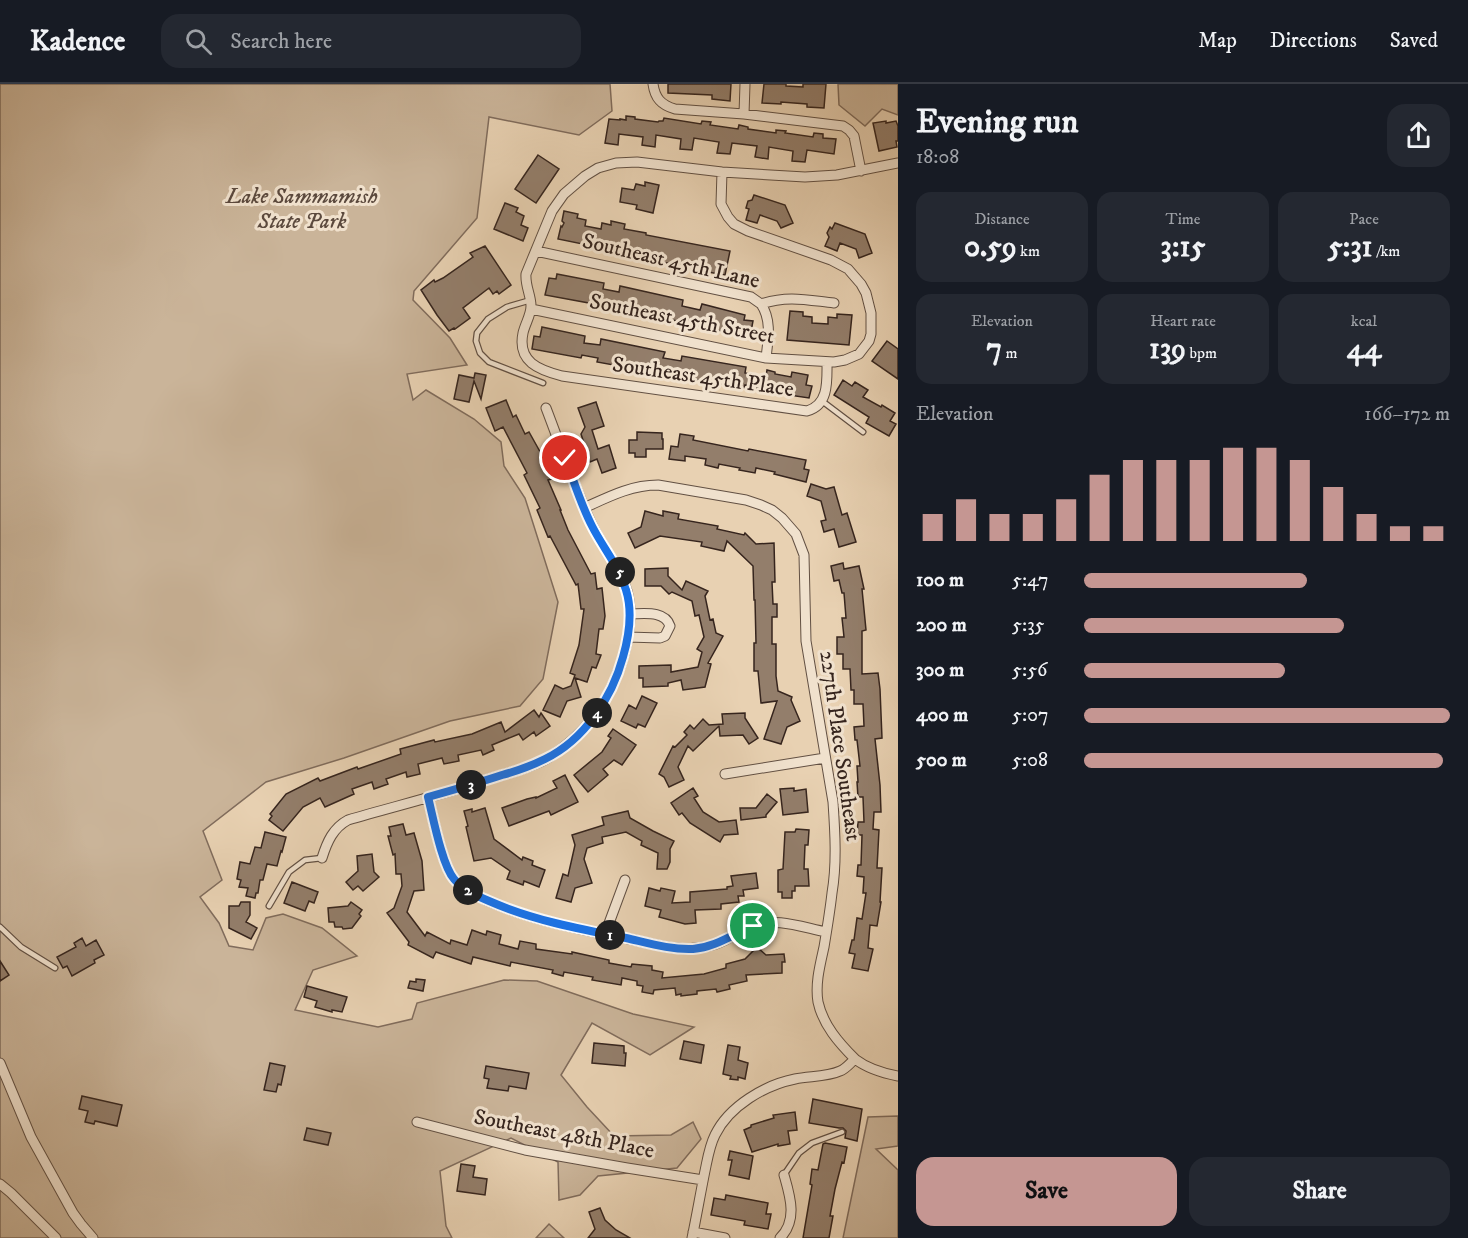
<!DOCTYPE html>
<meta charset="utf-8">
<style>
body{margin:0;font-family:"IM FELL DW Pica",serif;background:#242831;color:#f1f3f6;height:100vh;display:flex;flex-direction:column;font-size:22px;white-space:nowrap}
*{box-sizing:border-box;margin:0}
p{font-size:20px;color:#9ea1a6}
.icon{flex:none;width:33px;height:33px;fill:none;stroke:currentColor;stroke-width:2;stroke-linecap:round;stroke-linejoin:round}
.map{position:relative;flex:1;overflow:hidden}
.details{display:flex;flex-direction:column;background:#171b24;width:570px}
.details>*{flex:none}
.pin{position:absolute;display:grid;place-items:center;width:51px;height:51px;color:#fff;margin:-26px;border:3px solid #fff;border-radius:50%;box-shadow:0 2px 6px #0007}
.km{position:absolute;width:30px;height:30px;margin:-15px;border-radius:50%;background:#222;color:#fff;font-size:16px;line-height:30px;text-align:center}
.round{display:grid;place-items:center;flex:none;width:63px;height:63px;border-radius:18px;background:#242831}
.summary{display:flex;align-items:center;justify-content:space-between;height:102px;padding:0 18px}
h1{font-size:33px;font-weight:700;line-height:45px}
.stats{display:grid;grid-template-columns:repeat(3,1fr);gap:9px;height:102px;padding:6px 18px}
.stats div{display:grid;align-content:center;border-radius:15px;background:#242831;text-align:center}
.stats b{font-size:30px;font-weight:700}
.stats small{font-size:16px;font-weight:400}
.stats p{font-size:16px}
.chart{height:168px;padding:12px 18px}
.chart p{display:flex;justify-content:space-between}
.chart svg{width:100%;height:108px;margin-top:6px;stroke:#c59692;stroke-width:6}
.cta{display:flex;gap:12px;margin-top:auto;padding:12px 18px}
.cta a{flex:1;height:69px;border-radius:18px;background:#c59692;color:#111;font-size:24px;font-weight:700;line-height:69px;text-align:center}
.cta a+a{background:#242831;color:#f1f3f6}
ul{padding:0 18px;list-style:none;font-size:20px}
li{display:grid;grid-template-columns:96px 72px 1fr;align-items:center;height:45px}
li i{height:15px;border-radius:8px;background:#c59692}
header{display:flex;align-items:center;gap:36px;box-sizing:border-box;height:84px;padding:0 30px;background:#171b24;border-bottom:2px solid #363941}
header strong{font-size:28px}
nav{display:flex;gap:33px;margin-inline-start:auto;font-size:21px}
.search{width:420px;height:54px;background:#242831;display:flex;align-items:center;gap:15px;box-sizing:border-box;padding:0 21px;border-radius:18px;color:#9ea1a6;font-size:22px}
main{display:flex;flex:1;min-height:0}
.map>svg:first-child{display:block}
.green{fill:#cab499;stroke:#806c5c;stroke-width:1.5}
.building{fill:#937e6b;stroke:#36251e;stroke-width:1.5}
.lines{fill:none;stroke-linecap:round;stroke-linejoin:round}
.service-casing{stroke:#625043;stroke-width:7}
.minor-casing{stroke:#625043;stroke-width:11}
.service{stroke:#f0e1cd;stroke-width:4.5}
.minor{stroke:#f0e1cd;stroke-width:9}
.route-casing{stroke:#fff;stroke-width:12}
.route{stroke:#1a73e8;stroke-width:8}
.labels{text-anchor:middle;dominant-baseline:central;stroke-width:6;stroke-linejoin:round;paint-order:stroke}
.park-label{font-size:22px;font-style:italic;fill:#5b493d;stroke:#f0e1cd}
.street-label{font-size:22px;fill:#36251e;stroke:#f0e1cd}
</style>
<header>
<strong>Kadence</strong>
<div class="search"><svg class="icon" aria-label="search" viewBox="0 0 24 24"><circle cx="10" cy="10" r="6"/><path d="M15 15l6 6"/></svg>Search here</div>
<nav><a>Map</a><a>Directions</a><a>Saved</a></nav>
</header>
<main>
<div class="map">
<svg width="898" height="1154" viewBox="0 0 898 1154">
<rect width="100%" height="100%" fill="#e8d1b2"/>
<filter id="stains"><feTurbulence type="fractalNoise" baseFrequency=".00333" numOctaves="4"/><feColorMatrix values="0 0 0 0 .2 0 0 0 0 .09 0 0 0 0 .02 0 0 0 .5 -.17"/></filter>
<radialGradient id="worn" r=".72"><stop offset=".6" stop-color="#630" stop-opacity="0"/><stop offset="1" stop-color="#630" stop-opacity=".3"/></radialGradient>
<path class="green" d="M0 0H610L612 27 579 51 489 33 477 134 414 207 413 216 450 254 467 281 407 290 413 316 426 306 474 335 501 358 504 382 525 414 558 518 543 595 520 622 450 637 344 674 266 698 203 747 222 796 200 813 219 839 229 862 253 866 266 834 283 830 322 844 357 872 313 886 295 926 378 943 412 935 417 919 504 896 537 897 633 930 694 943 650 971 592 939 561 991 587 1023 614 1052 671 1051 693 1038 701 1055 677 1084 598 1092 580 1111 559 1116 558 1078 511 1054 440 1087 446 1142 452 1154H0Z
M838 0H898V31L882 25 865 42 839 21Z
M898 1032V1062L876 1065 898 1086V1154H843L868 1033Z
M549 1140 564 1154H536Z"/>
<path class="building" d="M668 0H731L730 17 712 15V11L668 9Z
M764 0H786V2L803 3V0H826L824 24 807 23V20L781 18V20L762 19Z
M626 32 635 33V35L658 38 659 37H663L664 34 701 40 702 37 711 38 710 41 738 45 739 41 748 43V45L776 49V46L786 47 785 49 813 53 814 49 823 50V54L836 55 834 70 807 66 805 78 792 77 793 67 769 63 768 75 755 73 757 62 732 59 730 70 717 69 719 58 694 54 692 66 680 65 681 55 656 51 655 63 642 61 643 53 619 50 618 61 605 59 609 35 620 36V35L626 36Z
M886 37V39L896 37 898 42V57H896L897 63 879 67 873 39Z
M538 71 559 85 536 119 515 105Z
M645 98 659 101 653 129 636 125 637 121 620 118 622 104 634 106 636 100 645 102Z
M754 111 785 121 793 139 781 144 777 137 760 131 757 139 746 136 749 125 746 124 748 117 752 116Z
M505 119 518 124 516 128 524 132 521 141 528 144 523 157 494 145Z
M564 127 578 130 577 134 586 136 585 142 601 145 602 139 611 141V137L625 140 624 145 646 149V151L730 167 725 191 684 184 685 182 632 173V170L558 155 561 142 562 143 564 139 562 137Z
M835 139 865 150 872 169 859 174 856 165 840 159 837 167 825 162 829 153 827 149 830 143 832 145Z
M485 162 511 201 499 210 497 207 493 210 489 204 463 224 470 234 455 245 454 244 449 247 437 231 421 206 434 196 435 198 443 194 473 173 470 169Z
M557 190 604 199 603 205 619 208 620 202 683 216 682 222 700 226 702 220 745 231 744 236 753 237 750 253 697 242 698 238 682 235V238L615 224 616 220 600 217V221L545 211 549 194 556 195Z
M790 227 803 228V232L812 233V239L828 240V233L837 234V230L852 231 849 261 787 256Z
M542 243 585 252 584 259 600 261 601 255 665 268 663 274 681 277 682 272 746 283 745 289 766 293 767 286 775 288V290L791 293 792 288 808 291 806 301 812 302 809 314 762 307V305L745 301 744 304 679 293 680 290 664 287 663 290 597 278 598 274 582 271 581 274 532 265 534 252 540 253Z
M887 257 898 265V295L872 277Z
M475 289 486 291 481 315 474 297 469 318 454 315 459 291 474 294Z
M843 296 852 302 855 298 868 306 863 313 881 323 882 321 895 329 890 337 896 340 889 352 866 339 869 333 834 311Z
M506 316 513 333 516 331 525 350 529 348 543 373 542 374 552 395 548 396 561 426H560L568 446 591 490 595 489 597 505 602 504 605 532 603 545H599L596 570 601 571 596 584 592 583 587 598 575 594 581 613 567 617 560 633 543 626 555 601 563 605 571 602 575 591 570 589 579 561 584 525H581L578 500 576 501 550 452 548 453 537 426 540 424 524 391 527 389 503 343 495 347 486 324Z
M596 318 604 342 592 346 598 365 609 361 616 384 602 389 597 375 590 378 581 350 585 343 578 324Z
M637 348 662 349V355H663V365H646V373H635V369H629V356H637Z
M680 350 694 352 693 356 748 367 749 365 806 376 804 385 809 386 806 398 774 390 775 388 756 384 755 389 739 386 740 384 719 380 718 384 705 381 706 375 685 372V377L669 375 671 362 678 363Z
M811 400 826 405 834 403 842 431 847 429 856 458 839 463 834 445 824 448 821 437 826 436 821 417 807 412Z
M645 427 663 432V427L679 430 678 435 718 442 717 445 744 451 745 449 756 460 774 459 775 498H772L773 520H777V533H772V560H776V592L778 607 792 613 791 616 800 637 787 643 781 660 764 655 777 617 761 619 758 587H754V559H756L755 516H754L753 482 727 457 724 467 701 462 702 458 660 452 635 464 628 449 641 443Z
M843 479 844 485 859 482 864 505H862L866 546 862 547V590L878 589 880 605 882 654 875 655 880 701 881 728H874L873 745 879 746 877 784H882L880 818H881L877 842 870 841 868 864 873 865 868 887 852 884 855 870 849 869 852 856H854L857 834 862 835 866 809H863L864 793 857 792 858 781H861L862 751H857L858 738H864L863 713H858L857 698H858L857 682H860L857 656H855L854 643 864 642 863 620H854V606H851L850 585H843V570H837V553H844L842 534H846L844 509H842L839 496 834 497 831 482Z
M668 484V492L682 506 686 497 708 507 705 512 710 536 713 535 716 549 723 552 708 579 711 580 705 603 683 606 681 596 668 599V602L643 603V594H639V582L671 581V588L698 583 702 568 697 565 704 553 699 531 695 532 692 517 672 508 669 510 661 502H645V485Z
M642 612 657 619 645 643 638 640 636 644 621 637 629 621 636 625Z
M534 626 539 633 541 629 550 642 536 652 534 648 523 656 519 650 492 661 494 666 483 671 481 666 458 671 459 677 444 680 442 674 418 680 420 690 407 693 406 688 386 695 388 700 374 705 372 698 352 705 354 710 325 723 320 714 303 723 283 747 269 736 272 732 270 730 286 710 318 694 320 697 357 683 358 685 401 670 400 665 434 656 435 658 472 650 501 638 505 648Z
M745 629V634L758 654 749 660 743 651 720 652 719 642 693 667 688 662 678 683 684 696 669 703 664 693 659 690 673 662 675 663 687 651 684 648 690 641 694 645 703 635 709 641 723 640 722 630Z
M613 645 636 661 622 681 614 676 603 685 608 691 588 708 574 691 602 668 611 654 608 652Z
M565 691 578 718 551 731 549 727 509 742 502 724 527 715 536 713V714L557 704 553 697Z
M693 704 698 712 694 714 703 728 719 738 736 736 738 750 724 751 720 758 690 739 682 729 679 731 671 719Z
M794 704V707L806 705 808 728 783 731 780 705Z
M767 710 777 718 766 731V733L741 736 740 724H756Z
M485 724 494 755 522 776 523 773 533 777 532 781 545 786 539 803 524 797 523 801 507 795 510 787 491 774 474 777 466 743 468 742 464 727 472 725V728Z
M628 727 630 734 653 747 674 757 670 765V778L667 785H657L658 769 641 761 642 757 626 748 602 753 603 759 587 764 584 775 592 799 575 804 571 818 556 814 563 790 568 792 575 761 572 751 604 741 602 733Z
M403 740 406 751 414 749 422 777 424 806 414 807 407 828 425 852 427 848 450 860 451 856 467 861 472 846 486 851 487 847 501 851 499 860 518 865 520 857 536 860V865L572 870V868L609 876V879L631 883 632 880 652 882V886L663 888 662 894 704 890 726 884V880L745 875 757 863 766 871 784 870 785 878H782V889L746 891 747 897 729 901 730 905 717 908 716 905 697 907V910L681 912V910L676 911 675 904 654 906 653 910 642 908 643 902 637 901V897L622 894 621 901 592 896 593 893 564 888 563 892 552 889 553 886 511 878 510 882 473 873 471 880 436 868 433 874 408 861 409 858 387 829 394 824 402 802 401 790H396L395 770 393 771 388 752H391L389 743Z
M796 745 809 746 808 761H805L804 785H808L809 802H795V807H792V814H782V808H778V786L783 785 785 748H795Z
M265 748 286 753 282 768 281 767 277 782 267 780 263 796H260L258 809H256L255 814 246 812 248 804 239 803 241 796 237 795 240 778 250 780 255 763 261 764Z
M372 770 374 788 379 793 363 807 358 802 353 806 346 798 358 787 357 772Z
M756 789 758 804 743 806 744 812H738L739 818 721 820V825L695 826 696 839 685 840 659 833 661 826 645 822 649 804 660 807 661 804 675 807 672 819 690 818V808L727 805V803L733 802 731 792Z
M292 798 318 808 314 819 309 817 305 827 284 819Z
M241 818H250V831L246 838 257 844 251 855 229 844V822H239Z
M351 818 362 826 359 830 361 832 352 844 343 845 342 843H335L334 838H329L328 824 348 822Z
M82 854 86 862 96 856 104 871 94 876 95 879 72 892 67 882 63 884 57 873 76 863 74 859Z
M0 877 9 891 0 897Z
M416 895 425 896 423 907 408 904 410 897 416 898Z
M307 902 347 913 342 928 332 926V928L315 923 317 917 304 913Z
M684 957 704 961 701 979 680 975Z
M594 959 624 962V969H626L625 982 592 979Z
M728 961 740 963 738 976 748 979 745 995 738 993V996L730 995 731 992 723 990Z
M270 979 285 982 281 1001 278 1000 276 1008 264 1006Z
M486 982 529 989 526 1005 509 1002 508 1007 487 1004 489 995 484 994Z
M82 1012 122 1021 117 1042 95 1037 94 1040 85 1038 88 1027 79 1025Z
M813 1015 862 1025 857 1057 845 1054 846 1047 843 1044H839L809 1039Z
M795 1028 797 1046 788 1047 790 1060 778 1062V1060L752 1068 744 1046 751 1043V1041L774 1034 773 1031Z
M307 1044 331 1049 328 1061 304 1056Z
M825 1059 847 1063 844 1079 842 1078 835 1105 830 1132H833L829 1154H803L812 1101 810 1100 812 1085 818 1086 823 1060Z
M730 1067 753 1072 749 1095 729 1091 732 1076H728Z
M461 1080 475 1082 473 1093 487 1095 485 1111 457 1107Z
M726 1111 768 1119 766 1130H771L768 1145 744 1141 745 1137 711 1131 714 1114 725 1116Z
M600 1124 605 1136 616 1146 630 1154H588L595 1145 589 1128Z"/>
<g class="lines">
<defs>
<path id="service" d="M531 216 507 223 488 235 477 249 476 257 480 269 489 278 543 299
M822 317 863 348
M269 822 289 788 305 776 322 774
M0 843 21 863 55 884
M784 1091 799 1069 812 1059 842 1048"/>
<path id="minor" d="M653 0C655 14 661 21 675 25L744 30 843 42 849 46 854 52 861 87
M744 30 745 0
M536 167 751 213 761 220C788 211 807 216 834 219
M761 220C772 236 768 256 766 274
M531 225 766 274 834 278 845 276 859 270 869 257 871 250V229L866 209 861 200 848 185 831 176 748 147 734 140 728 133 721 120 722 88
M827 278C827 297 829 321 807 327L562 292C539 286 517 278 523 249 525 240 531 231 531 222 531 211 525 202 526 190L552 127 564 110 585 92 598 84 616 79 637 78 722 88 805 93 837 91 898 79
M584 424C608 413 631 401 658 401L746 416 761 421 772 426 782 434 796 450 804 471 806 557 833 718C835 748 837 779 832 809 830 827 827 845 824 863 820 881 815 900 818 918 823 941 839 959 855 975
M628 553 660 554 665 552 670 542C665 526 643 530 630 530
M725 690 825 674
M428 713C433 733 442 781 454 795 463 806 476 811 488 817 533 836 581 846 629 855 650 859 674 867 696 864 705 863 715 861 723 857 732 853 741 846 751 842 776 833 801 843 826 848
M322 774C327 758 333 744 348 736 396 722 445 710 492 694 511 688 531 684 548 674 582 653 607 621 620 583 628 560 634 532 627 507 619 480 602 464 591 439 574 402 561 363 546 324
M605 850 625 796
M0 979 31 1053 73 1129 81 1140 93 1154
M417 1038 525 1066 627 1084 703 1096
M0 1100 11 1109 56 1154
M693 1148 725 1154
M692 1154C697 1130 701 1106 706 1082 708 1072 710 1061 715 1051 729 1022 765 1001 795 995 810 992 827 993 840 987 846 985 850 979 855 975 868 985 882 989 898 992
M780 1154C798 1136 790 1112 784 1091"/>
</defs>
<use href="#service" class="service-casing"/>
<use href="#minor" class="minor-casing"/>
<use href="#service" class="service"/>
<use href="#minor" class="minor"/>
</g>
<g class="lines">
<defs>
<path id="route" d="M565 374C574 397 581 421 592 442 603 464 619 482 626 506 633 528 629 552 623 573 612 614 584 656 545 675 531 682 517 687 502 691 478 699 453 706 428 713 433 733 442 781 454 795 463 806 477 812 489 817 532 836 579 845 626 854 648 859 671 866 693 865 716 863 733 850 753 842"/>
</defs>
<use href="#route" class="route-casing"/>
<use href="#route" class="route"/>
</g>
<g class="labels">
<g class="park-label">
<text x="302" y="112">Lake Sammamish<tspan x="302" dy="25">State Park</tspan></text>
</g>
<g class="street-label">
<text transform="translate(671 177) rotate(13)">Southeast 45th Lane</text>
<text transform="translate(682 235) rotate(11)">Southeast 45th Street</text>
<text transform="translate(703 293) rotate(8)">Southeast 45th Place</text>
<text transform="translate(840 662) rotate(82)">227th Place Southeast</text>
<text transform="translate(564 1050) rotate(11)">Southeast 48th Place</text>
</g>
</g>
<rect width="100%" height="100%" filter="url(#stains)"/>
<rect width="100%" height="100%" fill="url(#worn)"/>
</svg>
<div class="pin" style="left:753px;top:842px;background:#1e9e55"><svg class="icon" aria-label="arrive" viewBox="0 0 24 24"><path d="M6 21V4h12l-3 4 3 4H6"/></svg></div>
<div class="pin" style="left:565px;top:374px;background:#d93025"><svg class="icon" aria-label="check" viewBox="0 0 24 24"><path d="M5 12l5 5 9-10"/></svg></div>
<b class="km" style="left:610px;top:851px">1</b>
<b class="km" style="left:468px;top:806px">2</b>
<b class="km" style="left:471px;top:701px">3</b>
<b class="km" style="left:597px;top:629px">4</b>
<b class="km" style="left:620px;top:488px">5</b>
</div>
<section class="details">
<div class="summary"><div><h1>Evening run</h1><p>18:08</p></div><a class="round"><svg class="icon" aria-label="share" viewBox="0 0 24 24"><path d="M12 15V3M7 8l5-5 5 5M5 13v7h14v-7"/></svg></a></div>
<div class="stats">
<div><p>Distance</p><b>0.59<small> km</small></b></div>
<div><p>Time</p><b>3:15</b></div>
<div><p>Pace</p><b>5:31<small> /km</small></b></div>
</div>
<div class="stats">
<div><p>Elevation</p><b>7<small> m</small></b></div>
<div><p>Heart rate</p><b>139<small> bpm</small></b></div>
<div><p>kcal</p><b>44</b></div>
</div>
<div class="chart"><p><span>Elevation</span>166–172 m</p>
<svg viewBox="0 0 160 44" preserveAspectRatio="none"><path d="M5 44V33M15 44V27M25 44V33M35 44V33M45 44V27M55 44V17M65 44V11M75 44V11M85 44V11M95 44V6M105 44V6M115 44V11M125 44V22M135 44V33M145 44V38M155 44V38"/></svg>
</div>
<ul>
<li><b>100 m</b>5:47<i style="width:61%"></i></li>
<li><b>200 m</b>5:35<i style="width:71%"></i></li>
<li><b>300 m</b>5:56<i style="width:55%"></i></li>
<li><b>400 m</b>5:07<i style="width:100%"></i></li>
<li><b>500 m</b>5:08<i style="width:98%"></i></li>
</ul>
<div class="cta"><a>Save</a><a>Share</a></div>
</section>
</main>
